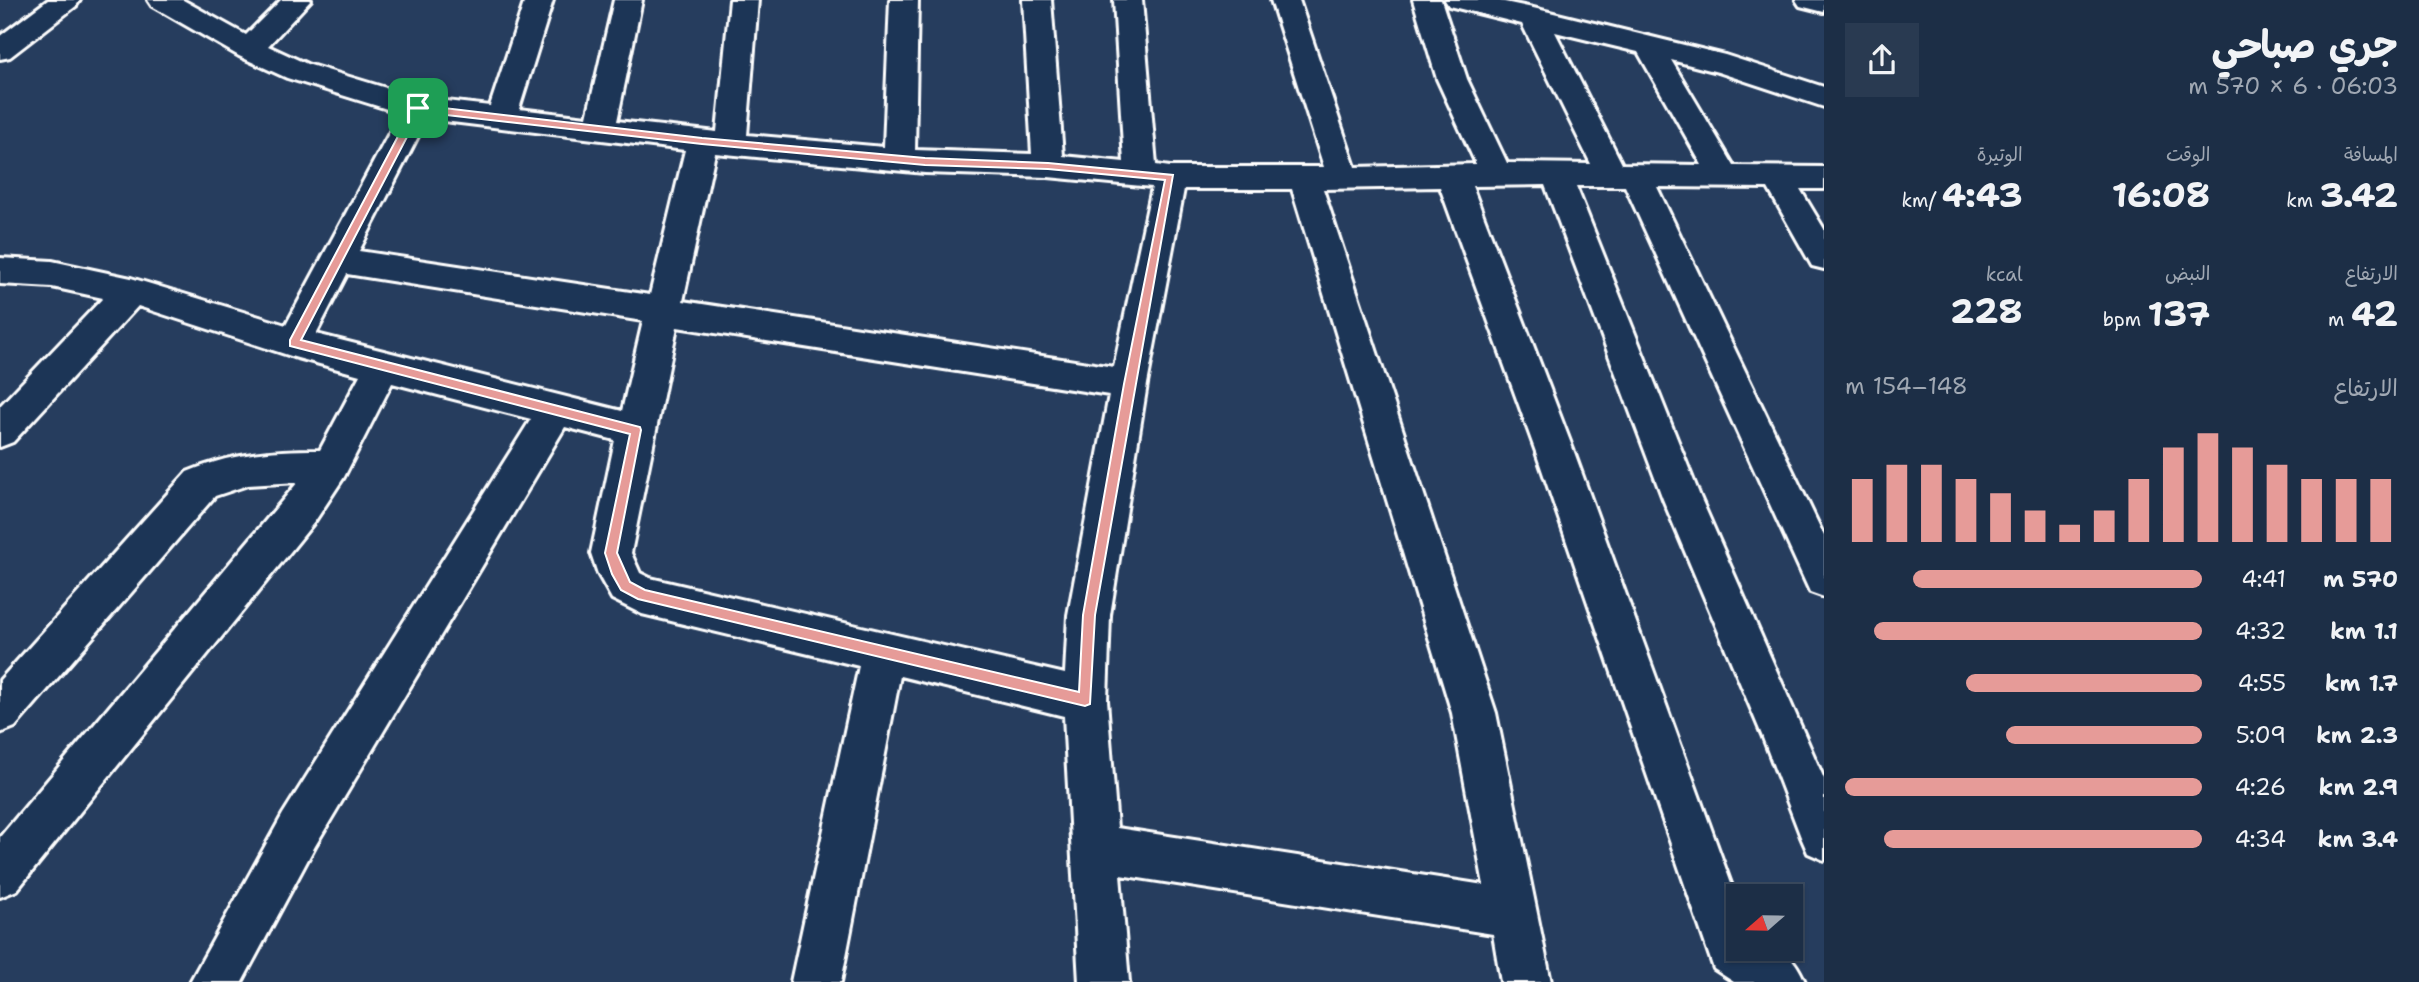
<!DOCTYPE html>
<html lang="ar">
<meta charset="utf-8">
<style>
body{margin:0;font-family:"Shantell Sans","Playpen Sans Arabic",sans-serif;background:#293a51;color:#f1f3f6;direction:rtl;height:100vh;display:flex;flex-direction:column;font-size:26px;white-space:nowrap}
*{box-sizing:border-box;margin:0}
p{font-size:23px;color:#a0a8b3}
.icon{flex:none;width:38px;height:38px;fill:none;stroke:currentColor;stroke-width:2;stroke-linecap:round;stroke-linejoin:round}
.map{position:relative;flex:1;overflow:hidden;direction:ltr}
.side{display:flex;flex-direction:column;background:#1c2e46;width:595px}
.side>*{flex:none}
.needle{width:46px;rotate:250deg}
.fabs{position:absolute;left:1726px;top:884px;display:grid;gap:14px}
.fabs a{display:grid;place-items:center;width:77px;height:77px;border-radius:0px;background:#1c2e46;box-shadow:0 2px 5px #0004,0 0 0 2px #3a4a5f;font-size:35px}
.pin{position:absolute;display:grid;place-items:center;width:60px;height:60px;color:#fff;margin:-30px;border-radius:14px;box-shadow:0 4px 10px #0006}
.round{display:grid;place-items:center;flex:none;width:74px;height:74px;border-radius:0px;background:#293a51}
.summary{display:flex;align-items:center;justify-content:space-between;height:119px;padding:0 21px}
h1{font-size:38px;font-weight:700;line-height:52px}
.figures{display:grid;grid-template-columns:repeat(3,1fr);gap:10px;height:119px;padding:7px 21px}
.figures div{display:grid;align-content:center}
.figures b{font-size:35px;font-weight:700}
.figures small{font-size:19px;font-weight:400}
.figures p{font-size:19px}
.chart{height:196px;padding:14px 21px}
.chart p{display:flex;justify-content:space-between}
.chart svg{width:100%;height:126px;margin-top:7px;stroke:#e69b98;stroke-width:6}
ul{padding:0 21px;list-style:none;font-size:23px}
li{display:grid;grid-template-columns:112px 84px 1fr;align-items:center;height:52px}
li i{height:18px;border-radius:9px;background:#e69b98}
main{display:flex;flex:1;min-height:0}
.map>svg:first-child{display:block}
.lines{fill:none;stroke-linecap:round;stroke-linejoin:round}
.minor-casing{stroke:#fff;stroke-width:6}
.minor{fill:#1d3557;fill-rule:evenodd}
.route{fill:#e69b98;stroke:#fff;stroke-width:2;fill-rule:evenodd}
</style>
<main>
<section class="side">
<div class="summary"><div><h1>جري صباحي</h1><p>06:03 · 6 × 570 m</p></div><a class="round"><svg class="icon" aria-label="share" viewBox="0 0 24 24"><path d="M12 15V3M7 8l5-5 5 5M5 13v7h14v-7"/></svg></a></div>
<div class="figures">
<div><p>المسافة</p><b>3.42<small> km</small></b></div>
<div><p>الوقت</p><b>16:08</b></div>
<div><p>الوتيرة</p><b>4:43<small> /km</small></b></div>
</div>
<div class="figures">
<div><p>الارتفاع</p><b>42<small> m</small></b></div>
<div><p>النبض</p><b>137<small> bpm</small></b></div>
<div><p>kcal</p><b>228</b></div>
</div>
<div class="chart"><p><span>الارتفاع</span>148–154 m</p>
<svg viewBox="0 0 160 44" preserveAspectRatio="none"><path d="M5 44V22M15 44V17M25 44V17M35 44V22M45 44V27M55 44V33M65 44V38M75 44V33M85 44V22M95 44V11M105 44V6M115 44V11M125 44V17M135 44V22M145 44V22M155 44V22"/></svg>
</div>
<ul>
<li><b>570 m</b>4:41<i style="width:81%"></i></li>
<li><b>1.1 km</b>4:32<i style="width:92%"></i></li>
<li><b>1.7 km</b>4:55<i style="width:66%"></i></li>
<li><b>2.3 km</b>5:09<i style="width:55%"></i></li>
<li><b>2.9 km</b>4:26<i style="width:100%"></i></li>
<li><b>3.4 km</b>4:34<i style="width:89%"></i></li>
</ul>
</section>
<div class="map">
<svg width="1824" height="982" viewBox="0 0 1824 982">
<rect width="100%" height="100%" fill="#263d5e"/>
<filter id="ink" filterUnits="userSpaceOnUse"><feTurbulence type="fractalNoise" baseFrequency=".0143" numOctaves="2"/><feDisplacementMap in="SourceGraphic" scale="14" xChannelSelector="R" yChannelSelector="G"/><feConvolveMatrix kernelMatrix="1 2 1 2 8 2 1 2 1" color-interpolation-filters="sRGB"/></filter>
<g filter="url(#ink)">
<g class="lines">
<defs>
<path id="minor" d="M48 0H80L76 6 10 57 0 59V36Z
M148 0H183L246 35 281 0H311L268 46 307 64 419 98 490 106 525 0H553L519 109 587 117 614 0H642L617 121 717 132 730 0H758L747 135 884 147 890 0H918L915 150 1032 154 1023 0H1051L1063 156 1124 162 1114 0H1142L1156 165 1170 167H1324L1271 0H1299L1355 167 1476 164 1437 79 1413 0H1441L1467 79 1507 163 1591 164 1522 24 1449 6 1445 0H1495L1533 8 1725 55 1824 87V107L1718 72 1671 60 1734 166 1824 167V189H1800L1824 229V269L1812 266 1768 188 1657 187 1824 536V597L1810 592 1625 186H1576L1701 499 1824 779V860L1808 853 1801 837 1762 735 1663 499 1545 185 1472 186 1574 452 1738 903V948C1775 948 1789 944 1805 982H1734L1714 969 1536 452 1440 187 1323 189 1496 713 1551 982H1501L1493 934 1120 875 1129 982H1079L1064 716 900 676 841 982H791L859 666 642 614 612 599 598 574 591 553 615 440 565 427 315 846 242 982H190L283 814 531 419 392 383 344 477 315 521 17 890 0 897V837L298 482 248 485 215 496 15 727 0 733V680L187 472C231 453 273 450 320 450L360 375 294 357 138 306 13 442 0 447V406L103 298 52 287 0 284V258L52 261 131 278 286 325 400 113 287 78 239 56 152 6ZM1555 32 1638 52 1702 165 1622 164ZM427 119 685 150 650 295 359 251ZM715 153 925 173 1048 177 1152 187 1114 367 683 301ZM1184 189H1292L1452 713 1484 885 1117 828 1107 700 1110 615 1147 384ZM347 274 643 321 622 411 316 334ZM677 327 1109 395 1068 615 1065 674 650 578 640 573 631 553Z
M1796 0H1824V12L1800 6Z"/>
</defs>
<use href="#minor" class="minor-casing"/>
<use href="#minor" class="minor"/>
</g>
</g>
<path class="route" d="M418 105 702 138 925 158 1048 163 1173 175 1095 615 1090 704 1085 706 638 599 621 590 612 574 605 553 630 434 290 346V340L413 108ZM420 112 702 144 925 165 1048 169 1165 180 1124 384 1083 615 1079 692 645 590 630 582 617 553 641 430 640 427 301 340Z"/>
</svg>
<div class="fabs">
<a><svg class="needle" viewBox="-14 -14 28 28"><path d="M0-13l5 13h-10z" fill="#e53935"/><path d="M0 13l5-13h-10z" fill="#a0a8b3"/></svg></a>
</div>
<div class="pin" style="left:418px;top:108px;background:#1e9e55"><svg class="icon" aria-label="arrive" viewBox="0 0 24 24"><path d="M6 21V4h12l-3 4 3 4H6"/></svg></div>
</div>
</main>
